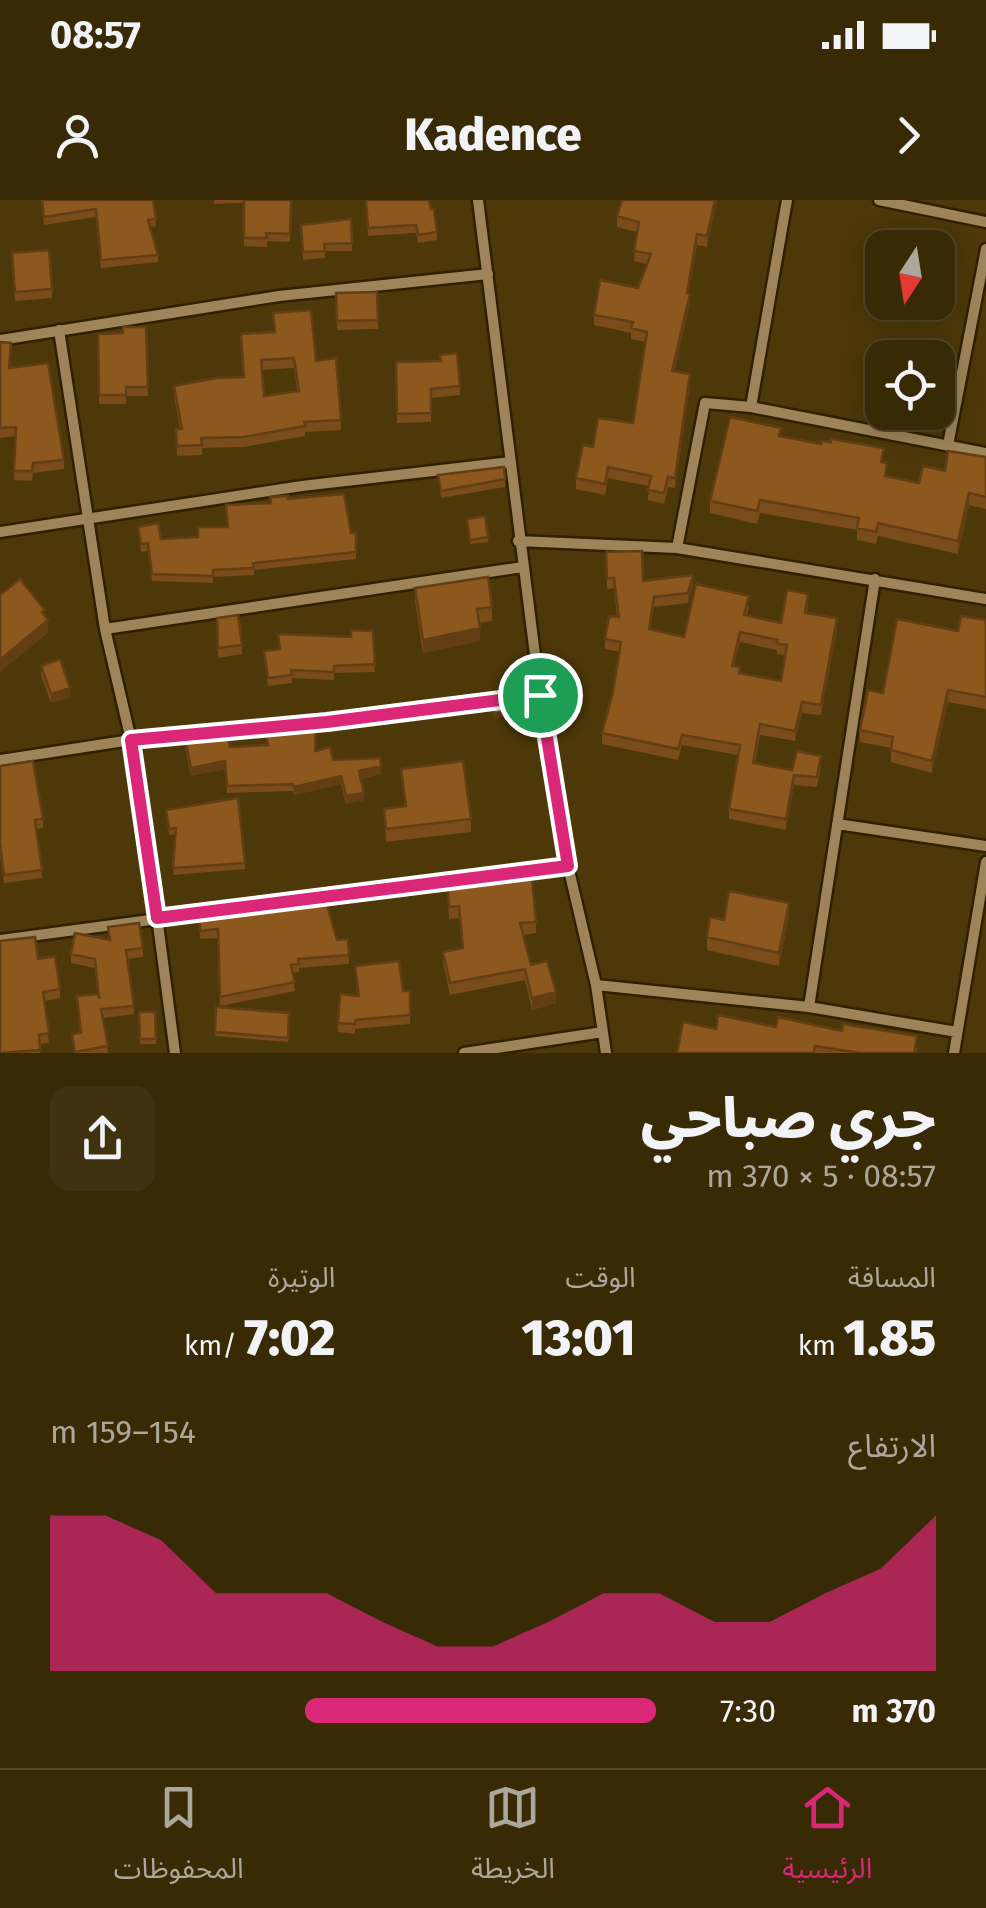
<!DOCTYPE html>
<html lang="ar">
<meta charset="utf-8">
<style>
body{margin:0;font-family:"Fira Sans","Noto Sans Arabic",sans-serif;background:#403210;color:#f1f3f6;direction:rtl;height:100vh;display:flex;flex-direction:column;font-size:38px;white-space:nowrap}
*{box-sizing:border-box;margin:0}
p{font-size:32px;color:#aba79b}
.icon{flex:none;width:55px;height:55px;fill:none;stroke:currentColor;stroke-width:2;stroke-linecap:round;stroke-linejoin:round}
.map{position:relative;height:853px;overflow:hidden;direction:ltr}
.sheet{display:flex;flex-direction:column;background:#392a06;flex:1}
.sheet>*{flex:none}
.needle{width:65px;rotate:192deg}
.controls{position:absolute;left:865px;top:30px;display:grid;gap:20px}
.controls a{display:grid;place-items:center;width:90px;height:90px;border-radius:20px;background:#392a06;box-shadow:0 5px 25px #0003,0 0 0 2px #534628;font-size:50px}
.pin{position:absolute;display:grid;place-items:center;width:85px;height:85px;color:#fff;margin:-42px;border:5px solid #fff;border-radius:50%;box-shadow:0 2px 10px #0007}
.round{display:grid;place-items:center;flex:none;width:105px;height:105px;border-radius:20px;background:#403210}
.headline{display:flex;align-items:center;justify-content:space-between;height:170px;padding:0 50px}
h1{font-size:55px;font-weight:800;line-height:75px}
.metrics{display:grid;grid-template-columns:repeat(3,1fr);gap:15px;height:170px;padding:10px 50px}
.metrics div{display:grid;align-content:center}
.metrics b{font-size:50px;font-weight:800}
.metrics small{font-size:28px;font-weight:400}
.metrics p{font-size:28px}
.chart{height:280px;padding:20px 50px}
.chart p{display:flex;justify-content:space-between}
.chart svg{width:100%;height:180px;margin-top:10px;fill:#db2777;opacity:.7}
ul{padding:0 50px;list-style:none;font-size:32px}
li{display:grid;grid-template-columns:160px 120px 1fr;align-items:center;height:75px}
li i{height:25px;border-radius:12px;background:#db2777}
.status{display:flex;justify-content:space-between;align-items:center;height:70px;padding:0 50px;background:#392a06;direction:ltr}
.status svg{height:28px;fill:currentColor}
header{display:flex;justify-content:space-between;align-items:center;height:130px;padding:0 50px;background:#392a06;font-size:45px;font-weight:800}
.tab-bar{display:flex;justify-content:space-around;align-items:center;height:140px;border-top:2px solid #534628;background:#392a06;font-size:28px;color:#aba79b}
.tab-bar a{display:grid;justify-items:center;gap:5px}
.tab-bar .active{color:#db2777}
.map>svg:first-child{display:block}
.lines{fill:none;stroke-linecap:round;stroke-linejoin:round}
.street-casing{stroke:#2f2000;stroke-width:15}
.street{stroke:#9d8559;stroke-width:10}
.wall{fill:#794c1a;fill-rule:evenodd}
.shaded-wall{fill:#633e15}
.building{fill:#8d581e;stroke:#633e15;stroke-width:2.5;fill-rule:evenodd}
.route-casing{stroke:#fff;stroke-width:20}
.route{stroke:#db2777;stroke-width:12}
</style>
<div class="status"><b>08:57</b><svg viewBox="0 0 49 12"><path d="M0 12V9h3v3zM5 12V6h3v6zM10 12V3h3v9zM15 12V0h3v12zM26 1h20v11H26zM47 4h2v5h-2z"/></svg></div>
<header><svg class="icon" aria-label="forward" viewBox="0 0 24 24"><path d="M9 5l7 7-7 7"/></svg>Kadence<svg class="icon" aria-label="person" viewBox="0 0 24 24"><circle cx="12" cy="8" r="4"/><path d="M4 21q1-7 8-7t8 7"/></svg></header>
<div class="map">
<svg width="986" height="853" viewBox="0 0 986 853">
<rect width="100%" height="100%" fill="#4c3808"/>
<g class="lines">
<defs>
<path id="street" d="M478 0 540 495 568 666 596 785 606 853
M879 0 986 22
M59 130 105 429 131 540 145 626 175 853
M0 140 279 96 488 74
M751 207 787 0
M948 245 986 49
M0 332 302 286 511 262
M518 341 677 348 986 399
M677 348 705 203 751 207 986 253
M105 429 523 367
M0 560 131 540 327 522 540 495
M837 624 986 646
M519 672 568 666
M0 740 458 679
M596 785 809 807 957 832
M809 807 875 379
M464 853 603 832
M954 853 986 662"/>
</defs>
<use href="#street" class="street-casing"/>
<use href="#street" class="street"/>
</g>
<path class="wall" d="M41 0H153L156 26 150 27 158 55V62L101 68 96 17 44 25Z
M214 0H291L290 42 267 41V47L244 46V3L214 4Z
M366 0 431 9 437 32V40L418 43 416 33 368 36Z
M717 0 707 47 697 45 688 93 690 104 674 172 690 185 675 288 668 287 664 304 648 300 649 286 608 278 605 295 576 289V278L593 247 633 223 645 142 631 139V133L594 125V115L638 88 647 64 634 61 637 32 617 27V16Z
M351 19 352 51H325V58L303 60 301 25Z
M12 62 52 89V98L15 101Z
M377 92 378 129 337 130 336 93Z
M273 113 316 161 341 220V230L305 232V236L244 247 202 248V255L177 256 176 229H180L174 196V186L243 177 274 132ZM294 168 297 191 264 196 261 170Z
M146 127 148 196H126V204H99L98 134 123 133Z
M0 142 11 152 10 168 64 260V269L33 273 32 281 14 280 15 236 0 238Z
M396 162 460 186V195L431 198V222L397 223Z
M781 237 883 262 887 277 919 283 945 271 986 257V309L969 305 958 354 878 336 876 344 857 340V330L760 313 757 324 710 313V301Z
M438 275 505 279V287L441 298Z
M288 299 351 333H356V359L254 370V375L213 377V383L152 381 148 351 141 352 138 327 161 339 198 337 227 327 271 303Z
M467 323 488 337V342L470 344Z
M606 352 643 381 693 385 688 403 654 407 650 429 684 437 749 406 747 415 781 423 808 405 807 413 837 429 821 515 802 513 795 541 760 535 755 563 792 570 821 567 817 587 794 585 786 630 729 619V609L738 555 682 545 678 560 602 544V533L613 492 620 452 605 449V439L617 417 614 388 607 389ZM740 442 777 450V454L785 455 781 481 740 473 734 466Z
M415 388 492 407V421L479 423 480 441 423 453 415 402Z
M217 418 242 445V454L218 458Z
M986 420V509L948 502 932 573 891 562V548L860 542V530L883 493 958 431Z
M373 431 375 472 334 473V480L292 478V483L268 486 264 451 279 449 278 434 351 437Z
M41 466 70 497 51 503 41 475Z
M265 529 333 560 381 574 361 579 364 600 346 604 341 584 294 595 293 591 227 593 225 569 191 576 185 547V539L230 547 267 545Z
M0 566 43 619V628L37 629 42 678 4 683 0 653Z
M401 569 471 619V632L386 642 384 609 405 606Z
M166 610 245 663V669L173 675 176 634 169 635Z
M447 677 536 722V733L523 735 531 765 556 803 532 810 525 780 450 795 443 763V752L462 748 459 718 449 719Z
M289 705 337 740 348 739 349 764 299 768V772L293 773 295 791 220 806 218 738 200 739 199 714 264 712V706Z
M789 716 779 766 707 750V737L724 720Z
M108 727 143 748V757L127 759 134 814 103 818 108 853H74L72 834 80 833 77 796 98 794 95 768 71 763V754L108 740Z
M38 759 60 789V798L45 801 49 843 40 844V853H0Z
M355 766 403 791H410V824L355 829V834L338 832V823L357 796Z
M216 807 289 813 288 842 215 836Z
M139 812H155L156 844H140Z
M776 827 917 848 916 853H677L716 829Z"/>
<path class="shaded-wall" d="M715 0H717L707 47V36Z
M697 34V45L687 103V93Z
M690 94V104L672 182V171Z
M690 174V185L675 288V278Z
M969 293V305L958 354V341Z
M693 375V385L688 403V393Z
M837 418V429L821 515V505Z
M48 420V433L0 472V460Z
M480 428V441L423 453V440Z
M740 432V442L732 476V466Z
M70 488V497L51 503V494Z
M948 490V502L932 573V561Z
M802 502V513L795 541V531Z
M512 510V514L494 519V514Z
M225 561V569L191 576V568Z
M381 566V574L359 579V571Z
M794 575V585L786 630V619Z
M341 576V584L294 595V587Z
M364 593V600L346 604V596Z
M789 703V716L779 766V753Z
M556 792V803L532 810V798Z"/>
<path class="building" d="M42 0H153L156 19 148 20 158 55 101 60 96 9 44 17Z
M244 0H291L290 34 266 33 267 38H244Z
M366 0H429L431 9H434L437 32 418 35 416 25 368 28Z
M622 0H715L707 36 697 34 687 93 690 94 672 171 690 174 675 278 668 277 664 293 648 290 651 276 608 267 605 284 576 278 583 245 593 247 598 218 633 223 647 132 631 128 633 122 594 115 600 80 638 88 651 54 634 51 639 22 617 16Z
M351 19 352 43 324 44 325 51 303 52 301 25Z
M49 50 52 89 15 92 12 53Z
M377 92 378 120 337 121 336 93Z
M311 110 316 161 336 158 341 220 304 222 305 226 244 237 201 238 202 245 177 246 176 229H182L174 186 217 178 244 177 241 134 275 132 273 113ZM294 158 299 191 264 196 261 160Z
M123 127H146L148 187H126V195H99L98 134 123 133Z
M0 142 11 143 9 168 48 163 64 260 33 263 32 271H14L16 227 0 228Z
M457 153 460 186 431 189V213L397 214 396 162 441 161 440 155Z
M730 217 781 228 779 236 821 244V241L831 242V239L884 248 881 262 887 263 885 276 919 283 923 266 945 271 948 251 986 257V297L969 293 958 341 878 323 876 332 857 328 859 318 760 300 757 311 710 301Z
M504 267 505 279 441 291 438 275Z
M344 294 351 333H356V352L253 363 254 368 213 370V376L152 374 148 343 141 344 138 327 158 323 161 339 198 337V327H228L226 305 271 303 270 297 288 296V299Z
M485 316 488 337 470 340 467 319Z
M642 351 643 381 693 375 688 393 654 397 649 429 684 437 696 384 749 396 744 415 781 423 787 390 808 394 805 413 837 418 821 505 802 502 795 531 760 524 753 563 792 570 797 551 821 556 817 577 794 575 786 619 729 609 740 545 682 535 678 549 602 533 613 492 621 442 605 439 609 416 619 417 614 378H607L606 352ZM740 432 778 440 777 443 787 445 781 481 739 473 740 467 732 466Z
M488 377 492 407 477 409 480 428 423 440 415 388Z
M20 379 45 410 42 412 48 420 0 460V395Z
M238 415 242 445 218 448 217 418Z
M961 416 986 420V497L948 490 932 561 891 550 893 537 860 530 868 490 883 493 897 419 958 431Z
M351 430 373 431 375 464 334 466V472L291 470 292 475 268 478 264 451 280 449 278 434 351 437Z
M60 459 70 488 51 494 41 466Z
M511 503 512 510 494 514 492 505Z
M316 524 315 551 330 547 333 560 380 558 381 566 359 571 364 593 346 596 341 576 294 587 293 584 227 586 225 561 191 568 185 539 227 532 230 547 268 545 265 529Z
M33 561 43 619 35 620 42 670 4 675 0 644V566Z
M463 561 471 619 386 629 384 609 406 606 401 569Z
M238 598 245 663 173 668 176 628 169 629 166 610Z
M531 667 536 722 520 723 531 765 547 761 556 792 532 798 525 769 450 783 443 752 463 748 459 706 449 707 447 677Z
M729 691 789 703 779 753 707 737 710 717 724 720Z
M324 695 337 740 348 739 349 755 298 759 299 764 291 765 295 782 220 797 218 729 200 731 199 714 218 710 265 712 264 706 289 702V705Z
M139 723 143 748 126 750 134 806 101 809 108 846 75 852 72 834 81 833 77 796 99 794V799L95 759 71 754 75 733 110 740 108 727Z
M35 737 38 759 55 756 60 789 43 792 49 833 39 835 40 850 0 853V741Z
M399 761 403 791H410V815L355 820V824L338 823 340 794 359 796 355 766Z
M216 807 289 813 288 838 215 832Z
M139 812H155L156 839H140Z
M718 815 776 827 778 817 842 831 843 824 917 836 914 853H860L815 846 814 853H677L683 822 716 829Z"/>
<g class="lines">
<defs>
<path id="route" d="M540 495 568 666 157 718 131 540 327 522Z"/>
</defs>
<use href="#route" class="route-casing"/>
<use href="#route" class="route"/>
</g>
</svg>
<div class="controls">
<a><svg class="needle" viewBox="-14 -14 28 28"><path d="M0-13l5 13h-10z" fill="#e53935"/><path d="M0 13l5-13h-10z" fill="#aba79b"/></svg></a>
<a><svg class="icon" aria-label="locate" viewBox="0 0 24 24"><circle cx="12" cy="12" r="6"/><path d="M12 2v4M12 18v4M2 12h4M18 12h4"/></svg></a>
</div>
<div class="pin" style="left:540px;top:495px;background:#1e9e55"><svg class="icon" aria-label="arrive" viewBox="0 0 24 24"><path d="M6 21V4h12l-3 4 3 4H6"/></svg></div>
</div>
<section class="sheet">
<div class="headline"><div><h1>جري صباحي</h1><p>08:57 · 5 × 370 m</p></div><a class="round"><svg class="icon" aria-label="share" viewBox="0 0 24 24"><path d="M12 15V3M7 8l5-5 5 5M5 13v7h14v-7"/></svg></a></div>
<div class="metrics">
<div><p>المسافة</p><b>1.85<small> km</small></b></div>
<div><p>الوقت</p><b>13:01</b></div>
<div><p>الوتيرة</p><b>7:02<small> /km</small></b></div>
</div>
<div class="chart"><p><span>الارتفاع</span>154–159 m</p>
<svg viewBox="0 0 160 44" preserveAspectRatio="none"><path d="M0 44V6L10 6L20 12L30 25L40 25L50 25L60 32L70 38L80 38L90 32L100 25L110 25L120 32L130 32L140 25L150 19L160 6V44z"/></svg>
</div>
<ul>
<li><b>370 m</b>7:30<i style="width:58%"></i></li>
</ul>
</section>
<nav class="tab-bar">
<a class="active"><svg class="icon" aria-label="home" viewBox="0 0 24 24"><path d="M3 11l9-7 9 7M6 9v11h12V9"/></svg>الرئيسية</a>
<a><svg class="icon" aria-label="map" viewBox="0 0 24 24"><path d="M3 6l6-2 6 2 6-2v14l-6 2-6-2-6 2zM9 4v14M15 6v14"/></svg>الخريطة</a>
<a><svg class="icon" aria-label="saved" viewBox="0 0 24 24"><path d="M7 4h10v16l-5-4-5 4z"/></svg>المحفوظات</a>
</nav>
